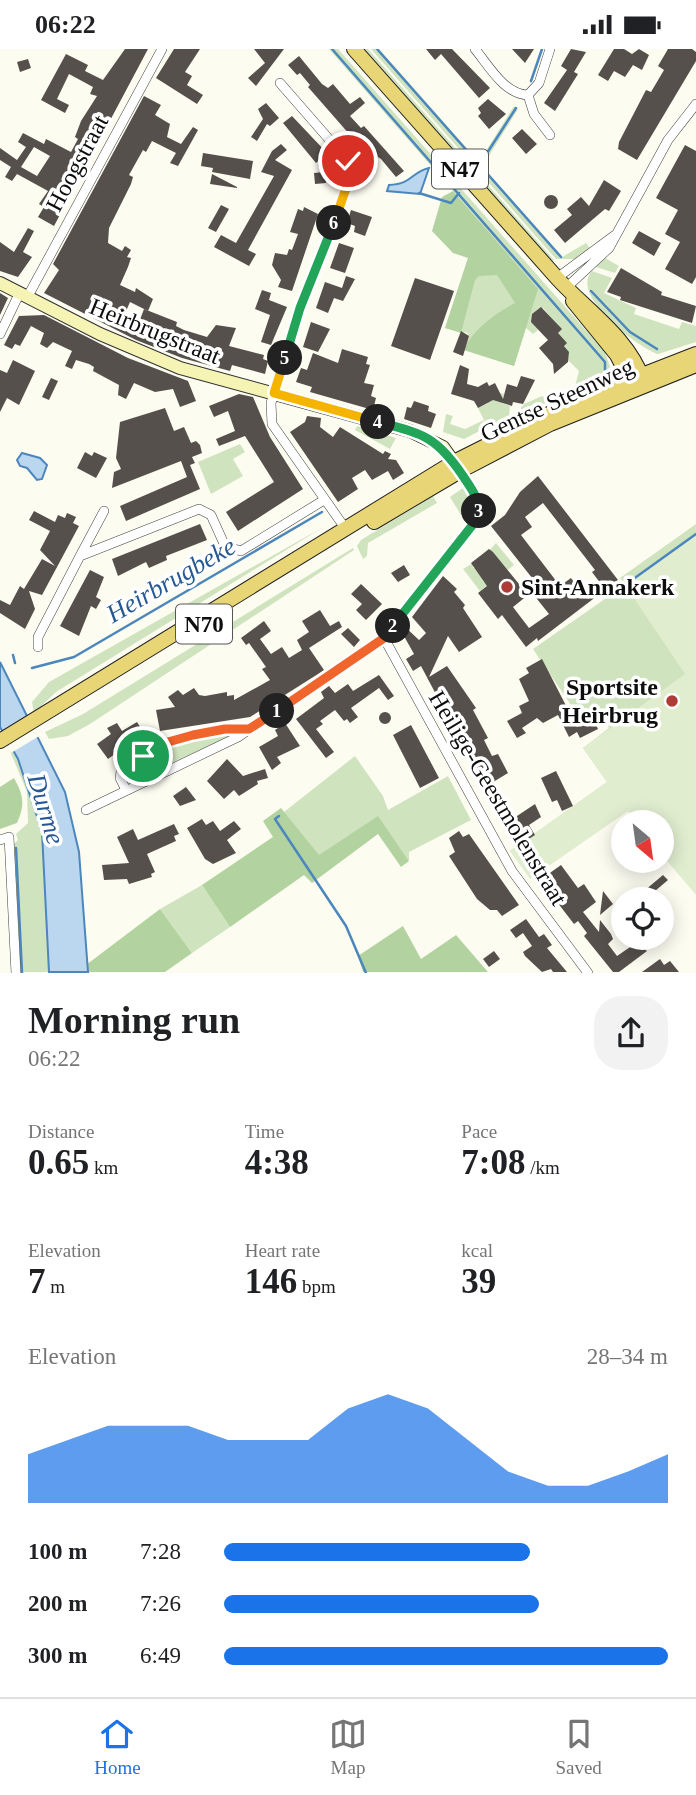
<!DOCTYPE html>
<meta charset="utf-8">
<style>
body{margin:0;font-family:Georgia,serif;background:#f2f2f2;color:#202124;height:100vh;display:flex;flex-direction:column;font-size:26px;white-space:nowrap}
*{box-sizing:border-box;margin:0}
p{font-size:23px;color:#757577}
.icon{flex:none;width:38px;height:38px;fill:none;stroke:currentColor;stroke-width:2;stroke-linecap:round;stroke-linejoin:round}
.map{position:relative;height:924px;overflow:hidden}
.drawer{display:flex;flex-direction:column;background:#fff;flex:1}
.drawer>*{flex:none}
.needle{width:46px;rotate:151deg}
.fabs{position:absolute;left:611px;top:761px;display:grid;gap:14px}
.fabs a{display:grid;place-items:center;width:63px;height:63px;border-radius:50%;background:#fff;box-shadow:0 4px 18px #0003;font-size:35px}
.pin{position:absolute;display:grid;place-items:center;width:60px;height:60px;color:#fff;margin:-30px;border:4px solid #fff;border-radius:50%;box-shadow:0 2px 7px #0007}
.km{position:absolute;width:35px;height:35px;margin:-18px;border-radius:50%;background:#222;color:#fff;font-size:19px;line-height:35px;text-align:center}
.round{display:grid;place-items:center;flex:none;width:74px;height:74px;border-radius:28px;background:#f2f2f2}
.summary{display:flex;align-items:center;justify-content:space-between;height:119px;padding:0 28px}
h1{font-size:38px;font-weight:600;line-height:52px}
.stats{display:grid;grid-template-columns:repeat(3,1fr);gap:10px;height:119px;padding:7px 28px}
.stats div{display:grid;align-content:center}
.stats b{font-size:35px;font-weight:600}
.stats small{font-size:19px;font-weight:400}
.stats p{font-size:19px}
.chart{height:196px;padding:14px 28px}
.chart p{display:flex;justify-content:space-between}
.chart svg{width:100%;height:126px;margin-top:7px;fill:#1a73e8;opacity:.7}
ul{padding:0 28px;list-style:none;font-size:23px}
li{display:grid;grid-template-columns:112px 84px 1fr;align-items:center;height:52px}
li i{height:18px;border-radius:9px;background:#1a73e8}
.status{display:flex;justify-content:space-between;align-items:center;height:49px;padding:0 35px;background:#fff;direction:ltr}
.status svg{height:19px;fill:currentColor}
.dock{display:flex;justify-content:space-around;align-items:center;height:98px;border-top:2px solid #e0e0e0;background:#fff;font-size:19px;color:#757577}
.dock a{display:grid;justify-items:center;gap:4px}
.dock .selected{color:#1a73e8}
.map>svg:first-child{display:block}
.green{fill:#cfe4be}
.forest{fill:#b2d39f}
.pitch{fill:#e0edcf}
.water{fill:#bbd7ef;stroke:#4b86bd;stroke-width:2}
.pier{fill:#fdfcf1}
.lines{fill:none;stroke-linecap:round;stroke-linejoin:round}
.stream{stroke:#4b86bd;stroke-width:2.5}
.building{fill:#56504c;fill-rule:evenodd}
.street-casing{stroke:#414141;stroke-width:10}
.secondary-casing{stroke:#303030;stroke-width:14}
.primary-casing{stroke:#1f1f1f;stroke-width:16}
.street{stroke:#fff;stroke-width:9}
.secondary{stroke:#f6f4b4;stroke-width:12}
.primary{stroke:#e8d676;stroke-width:14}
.split-1-casing{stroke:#fff;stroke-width:14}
.split-2-casing{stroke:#fff;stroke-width:14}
.split-3-casing{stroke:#fff;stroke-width:14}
.split-4-casing{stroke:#fff;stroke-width:14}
.split-5-casing{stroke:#fff;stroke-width:14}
.split-6-casing{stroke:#fff;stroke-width:14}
.split-7-casing{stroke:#fff;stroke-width:14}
.split-1{stroke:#f0652b;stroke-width:9}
.split-2{stroke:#f0652b;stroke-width:9}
.split-3{stroke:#22a559;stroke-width:9}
.split-4{stroke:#22a559;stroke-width:9}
.split-5{stroke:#f5b400;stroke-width:9}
.split-6{stroke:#22a559;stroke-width:9}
.split-7{stroke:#f5b400;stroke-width:9}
.poi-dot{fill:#ae3b36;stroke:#fff;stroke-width:2.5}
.labels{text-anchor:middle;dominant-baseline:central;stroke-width:7;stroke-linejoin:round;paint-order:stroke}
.shield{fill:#fff;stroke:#565656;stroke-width:2}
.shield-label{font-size:23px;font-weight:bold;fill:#0e0e0e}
.street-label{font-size:24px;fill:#0e0e0e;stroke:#fff}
.poi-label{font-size:24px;font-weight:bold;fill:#0e0e0e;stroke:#fff;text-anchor:start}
.water-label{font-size:26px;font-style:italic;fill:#265992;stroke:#fff}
</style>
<div class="status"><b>06:22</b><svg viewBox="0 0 49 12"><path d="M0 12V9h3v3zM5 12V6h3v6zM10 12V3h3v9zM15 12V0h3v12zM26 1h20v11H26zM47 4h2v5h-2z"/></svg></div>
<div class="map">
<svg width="696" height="924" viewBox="0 0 696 924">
<rect width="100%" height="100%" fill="#fdfcf1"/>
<path class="green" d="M329 0H338L605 303 610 318 601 330 574 341 579 322 568 311 569 304 557 284 561 280 543 259 534 267 538 281 533 285 526 279 514 317 464 301 468 284 445 279 480 173Z
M365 0H368L554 211 552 212Z
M371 0H379L479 113 514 57 518 60 482 118 562 208 586 194 590 199 575 210H556Z
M605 209 619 217 615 224 596 218Z
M592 222 612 229 604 244 636 259 634 265 679 280 682 273 696 277V293L658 305C637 298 569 246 592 222Z
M500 344 504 345 502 354 510 357 509 367 464 390 443 383 446 365 453 367 450 375 465 380 484 371 478 359 488 354 486 350Z
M542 347 550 352 522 365 520 360 524 355Z
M357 377 396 389 390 400 355 381Z
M240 395 245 403 233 410 243 427 211 445 198 413Z
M463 439 472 456 471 466 468 462 461 466 450 448Z
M433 447 437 454 368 494 367 507 363 510 357 497 361 491Z
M696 475 692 622 626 734 518 812 510 802 607 733 583 699 609 679 599 662 571 656 533 600 625 536 620 529Z
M325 477 56 643 34 664 32 653 49 633Z
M496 494 514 516 505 523 494 504 489 502Z
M353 499 354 501 90 675 68 687 49 690 45 683 83 665Z
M473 514V519L477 518 480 523 478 525 481 524 483 532 489 535 480 542 463 520Z
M0 678 17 707 40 769 48 861 49 923H19L13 796 18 791 16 785 28 774 27 743Z
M232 686 131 733 127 727 128 722 175 695Z
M355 707 383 747 388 761 448 727 471 771 409 803V812L378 768 319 807 284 763Z
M202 836 230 878 192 904 160 860Z"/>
<path class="forest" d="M453 142 538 240 514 317 464 301C471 282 497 263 515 254L497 226 479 227 475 231 461 284 445 279 468 209 453 204 432 182 442 148Z
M14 729C24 747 25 756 17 774L0 780V738Z
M281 759 319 806 378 767 409 812 401 818 378 785 312 834 304 826 230 878 202 836 273 788 263 772Z
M160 860 192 904 165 923H88L86 916Z
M403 877 421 910 456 886 488 923H363L358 907Z"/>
<path class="pitch" d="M696 485V846L662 806V774L637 773 628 762 530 830 510 802 607 733 583 699 685 625 625 536Z"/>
<path class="water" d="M429 119 420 145 387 142 389 136C413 135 411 123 429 119Z
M22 404 40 409 47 416 42 430 37 431 27 419 20 417 17 411Z
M0 613 65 743 79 803 88 923H49L42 783 18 710 0 678Z"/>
<path class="pier" d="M30 666 41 686 11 704 0 686Z"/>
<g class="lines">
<path class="stream" d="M332 0 605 313V321
M377 0 561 208
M531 32 542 0
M480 115 516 59
M419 144 451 154 459 144
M591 242 630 283 657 300
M625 536 696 485
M13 606 15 614
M32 619 74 608 322 463
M279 767 275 770 346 877 366 924
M16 799 22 924"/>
</g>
<path class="building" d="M125 0H148L54 177 38 168 44 158 39 155 48 142 17 125 12 132 5 128 11 118 0 111V99L17 111 26 98 18 93 23 84 44 95 46 90 71 103 78 90 75 88 81 72 97 47 90 45 93 38 69 25 57 50 69 56 65 64 41 51 66 5 88 16 85 22 103 31ZM34 98 50 107 37 127 21 118Z
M174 0H200L185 23 192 27 187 36 203 46 197 55 156 29Z
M254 0H284L256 37 248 29 265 14Z
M426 0H452L490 39 479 49 441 5 435 11Z
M512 0H534L525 14Z
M571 0 586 3 574 23 578 25 555 62 544 54 567 21 561 17Z
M614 0H624L632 5 639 0 649 6 642 21 633 16 625 28 614 22 608 32 598 26Z
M668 0H692L696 3V12L637 111 618 100 619 93 646 41 651 43 664 21 658 17Z
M299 7 322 35 328 39 333 35 350 55 360 48 365 54 350 67 361 79 364 77 404 122 396 128 381 110 375 106 371 110 308 38 310 36 300 24 297 26 288 16Z
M28 10 31 19 20 23 17 13Z
M144 47 161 56 155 66 170 75 167 88 181 95 193 78 198 81 178 117 170 114 176 104 152 92 146 103 143 101 129 126 133 128 131 135 109 179 108 194 122 202 125 197 131 201 127 208 131 209 128 218 120 236 135 243 136 239 153 250 148 262 130 253 123 269 138 276 144 260 177 273 176 277 184 281 207 288 216 276 236 279 229 297 264 306 263 310 268 312 265 325 232 316 230 322 182 309 136 291 44 244 59 221 53 215Z
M488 50 506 65 489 80 478 67 481 64 478 59Z
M266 54 279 69 270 77 267 75 257 92 251 88 263 70 258 60Z
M292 67 327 104 316 114 283 74Z
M522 80 537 95 526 105 512 89Z
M281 95 287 101 275 111 292 121 248 201 256 205 249 217 214 198 221 186 236 194 274 127 261 123 272 102Z
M685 96 696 102V228L692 235 665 220 680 193 665 185 678 161 656 149Z
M203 104 253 112 250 130 212 123 213 119 201 117Z
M318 116H333L331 131 327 127 326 134 315 135 314 124 324 123Z
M212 125 237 138V139L210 135Z
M604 131 621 142 609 162 605 160 565 194 554 181 572 166 567 160 581 148 589 157Z
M544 153a7 7 0 1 1 14 0a7 7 0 1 1-14 0Z
M221 156 229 160 216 183 208 179Z
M304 158 318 165 292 242 278 238 281 231 272 216 275 204 287 206 289 200 292 201 298 185 290 183 298 160 303 162Z
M351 161 372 168 365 187 354 183 355 177 347 174Z
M28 179 34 182 23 203 32 208 18 228 0 222V193L14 203Z
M639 182 661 194 654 207 632 194Z
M339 194 354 199 345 224 330 219Z
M621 219 662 243 661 246 696 257 692 274 620 251 621 248 607 243Z
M346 227 355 230 343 252 334 249 328 264 316 259 325 233 342 239Z
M415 229 454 242 430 311 391 297Z
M262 241 271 244 269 251 287 258 271 296 261 293 270 266 255 260Z
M0 244 8 249 0 266Z
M541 258 562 280 558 284 567 294 564 297 569 303 568 313 554 325 553 315 539 299 548 291 531 273 532 265Z
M44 266 128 309 188 332 196 352 180 358 173 340 155 343 134 334 126 350 118 346 119 336 93 322 94 318 89 315 76 311 72 320 65 317 72 302 53 293 47 299 40 295 44 284 31 277 20 297 15 295 12 300 4 296 19 267Z
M311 273 330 280 318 303 303 298Z
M461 282 469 287 463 307 453 303Z
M342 300 368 308 366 315 370 316 364 334 374 336 371 347 376 349 373 361 310 343 312 338 296 333 301 319 307 321 313 304 338 314Z
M13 311 35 322 19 356 7 349 0 363V321L7 324Z
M460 316 469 320 467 335 478 338 487 333 489 337 495 334 503 350 507 335 517 338 521 327 535 331 523 355 513 353 512 357 493 351 478 359 474 352 451 345Z
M51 329 58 332 49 351 42 348Z
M239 345 253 348 270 388 303 440 238 482 226 463 274 433 245 387 219 397 216 390 235 382 228 362 214 368 209 357Z
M414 352 429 357 428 362 436 365 431 379 404 370 407 358 411 359Z
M165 359 174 382 184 378 191 394 196 392 200 396 202 404 192 408 195 414 190 416 200 440 126 472 120 457 187 428 181 412 112 439 114 423 121 420 116 409 120 373Z
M307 367 321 369 320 378 333 388 340 378 383 405 385 402 391 405 388 410 396 411 404 424 393 431 388 422 372 431 365 421 352 429 358 440 338 453 290 383 305 373Z
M85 403 92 407 94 403 107 409 96 429 77 419Z
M538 427 618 531 538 592 537 589 526 598 502 566 498 570 478 544 487 537 471 514 489 500 493 503 528 546 513 558 529 579 549 565 529 540 536 534 491 477 505 466 520 443ZM543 454 595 521 592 523 601 535 584 547 571 529 560 537 521 486 532 478 525 468Z
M34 462 55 473 58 466 65 469 67 464 76 468 73 474 79 477 42 546 29 542 35 560 25 580 0 564V551L10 556 20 537 24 540 42 510 55 517 40 501 50 482 29 471Z
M200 475 207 491 166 507 167 511 149 519 146 513 118 527 112 510Z
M404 516 410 526 398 533 391 524Z
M90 521 104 528 96 548 101 551 96 560 91 557 79 587 60 577Z
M443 527 457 540 454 543 465 556 463 559 482 588 459 603 448 587 429 628 447 617 476 659 473 661 488 689 484 691 492 707 498 705 508 724 485 738 421 617 413 622 406 610 414 605 400 580 403 576 419 591 426 584 412 568Z
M361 535 382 555 366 571 356 561 362 555 351 545Z
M320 561 330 577 339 572 342 578 309 599 324 621 318 625 250 668 160 682 156 661 175 658 168 648 178 641 183 646 194 639 199 646 205 647 227 643V647L234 646V651L270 631 262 620 266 618 249 594 246 596 241 589 264 572 271 582 260 590 271 605 282 598 289 609 302 601 297 591 309 583 302 572Z
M348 579 360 591 354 598 341 585Z
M542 610 577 678 593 669 598 680 580 689 577 683 569 688 558 666 543 674 537 669 522 679 526 684 517 689 507 672 522 664 519 657 529 652 519 630 529 624 526 619Z
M379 626 394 647 388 651 379 639 351 659 358 668 350 674 347 670 344 672 335 661 320 672 323 675 316 680 334 703 326 709 296 670 324 649 321 643 329 637 335 644 348 635 353 642Z
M379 669a6 6 0 1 1 12 0a6 6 0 1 1-12 0Z
M137 673 144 684 108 710 97 695 111 685 107 679 117 674 122 682Z
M285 674 300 697 277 708 281 714 272 721 259 698 278 687 275 681Z
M411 676 439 729 420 739 393 686Z
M227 710 243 727 265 720 268 729 257 732 258 735 239 747 234 741 224 750 207 732Z
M556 722 573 757 562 762 557 751 552 753 541 729Z
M186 738 196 751 180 757 173 747Z
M535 755 541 768 529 776 535 786 516 798 502 777Z
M202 770 206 776 213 772 220 782 234 772 241 780 227 791 236 804 213 815 205 810 187 779Z
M174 775 179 785 174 787 176 792 147 805 155 823 151 825 152 828 129 835 127 830 104 831 102 816 129 814 117 788 133 780 138 791Z
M459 782 463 788 469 785 519 856 502 867 497 861H490L477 850 449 807 455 803 449 789Z
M561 816 578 839 584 835 596 853 583 863 599 883 600 871 611 885 613 890 608 895 617 907 636 894 647 902 619 923H613L584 887 587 884 578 872 574 875 540 831Z
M663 826 668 831 648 848 644 842Z
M603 842 613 855 600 866Z
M526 870 539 888 544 885 552 896 547 899 567 923H553L551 920 542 923 525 907 523 903 532 897 523 884 516 889 510 881Z
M494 902 500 910 489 918 483 910Z
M660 910 664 916 670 912 679 923H642Z"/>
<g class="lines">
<defs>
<path id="street" d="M475 0C489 17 504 45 528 46L539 34 550 0
M280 34 348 112 351 125 300 259 271 354 272 375 345 479
M528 46 534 65 550 86
M557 229 615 186
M566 239 609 199 668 91 696 55
M28 247 162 0
M0 285 20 243
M80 507 104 462
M384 589 512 822 588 924
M38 598V588L80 507 199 460 211 466 225 497 241 502 324 451
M126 741 120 729 121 723C153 691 206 679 249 680
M86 761 238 688 384 589 478 469 477 450 460 422
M0 791 9 788 16 924"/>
<path id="secondary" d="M0 234 100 285 180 319 410 382 443 398 458 419"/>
<path id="primary" d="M354 0 557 229C586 261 628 288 643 331
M573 252 617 306 632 335
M374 473 460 422 550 375 696 316
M0 692 454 413 573 353 696 305"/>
</defs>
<use href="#street" class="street-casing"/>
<use href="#secondary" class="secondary-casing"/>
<use href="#primary" class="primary-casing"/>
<use href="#street" class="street"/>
<use href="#secondary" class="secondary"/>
<use href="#primary" class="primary"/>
</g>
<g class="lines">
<defs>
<path id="split-1" d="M143 707 168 693 193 686 225 680H249L277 662"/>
<path id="split-2" d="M277 662 384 589 393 577"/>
<path id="split-3" d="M393 577 478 469 479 462"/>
<path id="split-4" d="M378 373C423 385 436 387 463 427 470 438 479 449 479 462"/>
<path id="split-5" d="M285 309 274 344 378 373"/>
<path id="split-6" d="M285 309 300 259 334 174"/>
<path id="split-7" d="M334 174 351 125 348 112"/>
</defs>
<use href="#split-1" class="split-1-casing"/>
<use href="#split-2" class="split-2-casing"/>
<use href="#split-3" class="split-3-casing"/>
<use href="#split-4" class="split-4-casing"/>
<use href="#split-5" class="split-5-casing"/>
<use href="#split-6" class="split-6-casing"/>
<use href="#split-7" class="split-7-casing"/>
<use href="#split-1" class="split-1"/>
<use href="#split-2" class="split-2"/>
<use href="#split-3" class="split-3"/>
<use href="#split-4" class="split-4"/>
<use href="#split-5" class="split-5"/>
<use href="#split-6" class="split-6"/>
<use href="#split-7" class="split-7"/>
</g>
<g class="poi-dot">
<circle cx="507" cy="538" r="7"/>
<circle cx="672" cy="652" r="7"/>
</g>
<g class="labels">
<g class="shield">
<rect x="432" y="100.5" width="56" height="39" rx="5"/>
<rect x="176" y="555.5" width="56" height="39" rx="5"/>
</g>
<g class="shield-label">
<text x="460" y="120">N47</text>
<text x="204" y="575">N70</text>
</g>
<g class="street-label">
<text transform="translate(77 114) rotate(-62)">Hoogstraat</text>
<text transform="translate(155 282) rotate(22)">Heirbrugstraat</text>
<text transform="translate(557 351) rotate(-25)">Gentse Steenweg</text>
<text transform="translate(498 749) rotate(59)">Heilige-Geestmolenstraat</text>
</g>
<g class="poi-label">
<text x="521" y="538">Sint-Annakerk</text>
<text x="658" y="638" text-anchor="end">Sportsite<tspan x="658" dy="28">Heirbrug</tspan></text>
</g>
<g class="water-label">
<text transform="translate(171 531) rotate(-30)">Heirbrugbeke</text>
<text transform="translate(46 760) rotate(73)">Durme</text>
</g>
</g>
</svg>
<div class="fabs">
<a><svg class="needle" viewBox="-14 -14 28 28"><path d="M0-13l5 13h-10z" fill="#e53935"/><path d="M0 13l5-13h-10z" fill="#757577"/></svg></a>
<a><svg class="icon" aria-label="locate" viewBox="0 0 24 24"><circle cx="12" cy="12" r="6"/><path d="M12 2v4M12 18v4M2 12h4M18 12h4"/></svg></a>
</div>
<div class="pin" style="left:143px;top:707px;background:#1e9e55"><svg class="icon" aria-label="arrive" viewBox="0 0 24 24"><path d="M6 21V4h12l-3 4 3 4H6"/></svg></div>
<div class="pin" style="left:348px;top:112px;background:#d93025"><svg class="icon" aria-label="check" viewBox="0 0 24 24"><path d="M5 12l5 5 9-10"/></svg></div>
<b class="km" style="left:277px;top:662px">1</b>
<b class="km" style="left:393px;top:577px">2</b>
<b class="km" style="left:479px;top:462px">3</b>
<b class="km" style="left:378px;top:373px">4</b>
<b class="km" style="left:285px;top:309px">5</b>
<b class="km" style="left:334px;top:174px">6</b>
</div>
<section class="drawer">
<div class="summary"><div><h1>Morning run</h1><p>06:22</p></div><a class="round"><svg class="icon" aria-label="share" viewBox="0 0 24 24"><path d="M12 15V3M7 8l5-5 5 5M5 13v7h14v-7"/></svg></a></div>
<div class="stats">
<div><p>Distance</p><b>0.65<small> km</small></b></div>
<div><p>Time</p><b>4:38</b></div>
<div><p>Pace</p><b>7:08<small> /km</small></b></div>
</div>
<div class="stats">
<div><p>Elevation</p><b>7<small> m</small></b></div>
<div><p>Heart rate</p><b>146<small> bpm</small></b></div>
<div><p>kcal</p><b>39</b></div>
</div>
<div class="chart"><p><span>Elevation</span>28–34 m</p>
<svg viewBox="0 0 160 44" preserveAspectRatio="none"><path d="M0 44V27L10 22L20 17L30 17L40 17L50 22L60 22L70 22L80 11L90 6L100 11L110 22L120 33L130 38L140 38L150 33L160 27V44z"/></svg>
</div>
<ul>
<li><b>100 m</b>7:28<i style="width:69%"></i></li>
<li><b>200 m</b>7:26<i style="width:71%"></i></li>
<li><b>300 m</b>6:49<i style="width:100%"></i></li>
</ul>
</section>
<nav class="dock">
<a class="selected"><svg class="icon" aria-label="home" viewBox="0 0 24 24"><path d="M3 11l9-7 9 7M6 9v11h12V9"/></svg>Home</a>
<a><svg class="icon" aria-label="map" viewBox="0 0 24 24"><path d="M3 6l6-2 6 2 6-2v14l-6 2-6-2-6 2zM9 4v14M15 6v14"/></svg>Map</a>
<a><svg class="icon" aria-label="saved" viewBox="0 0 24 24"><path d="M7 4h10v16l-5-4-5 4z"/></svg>Saved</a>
</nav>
